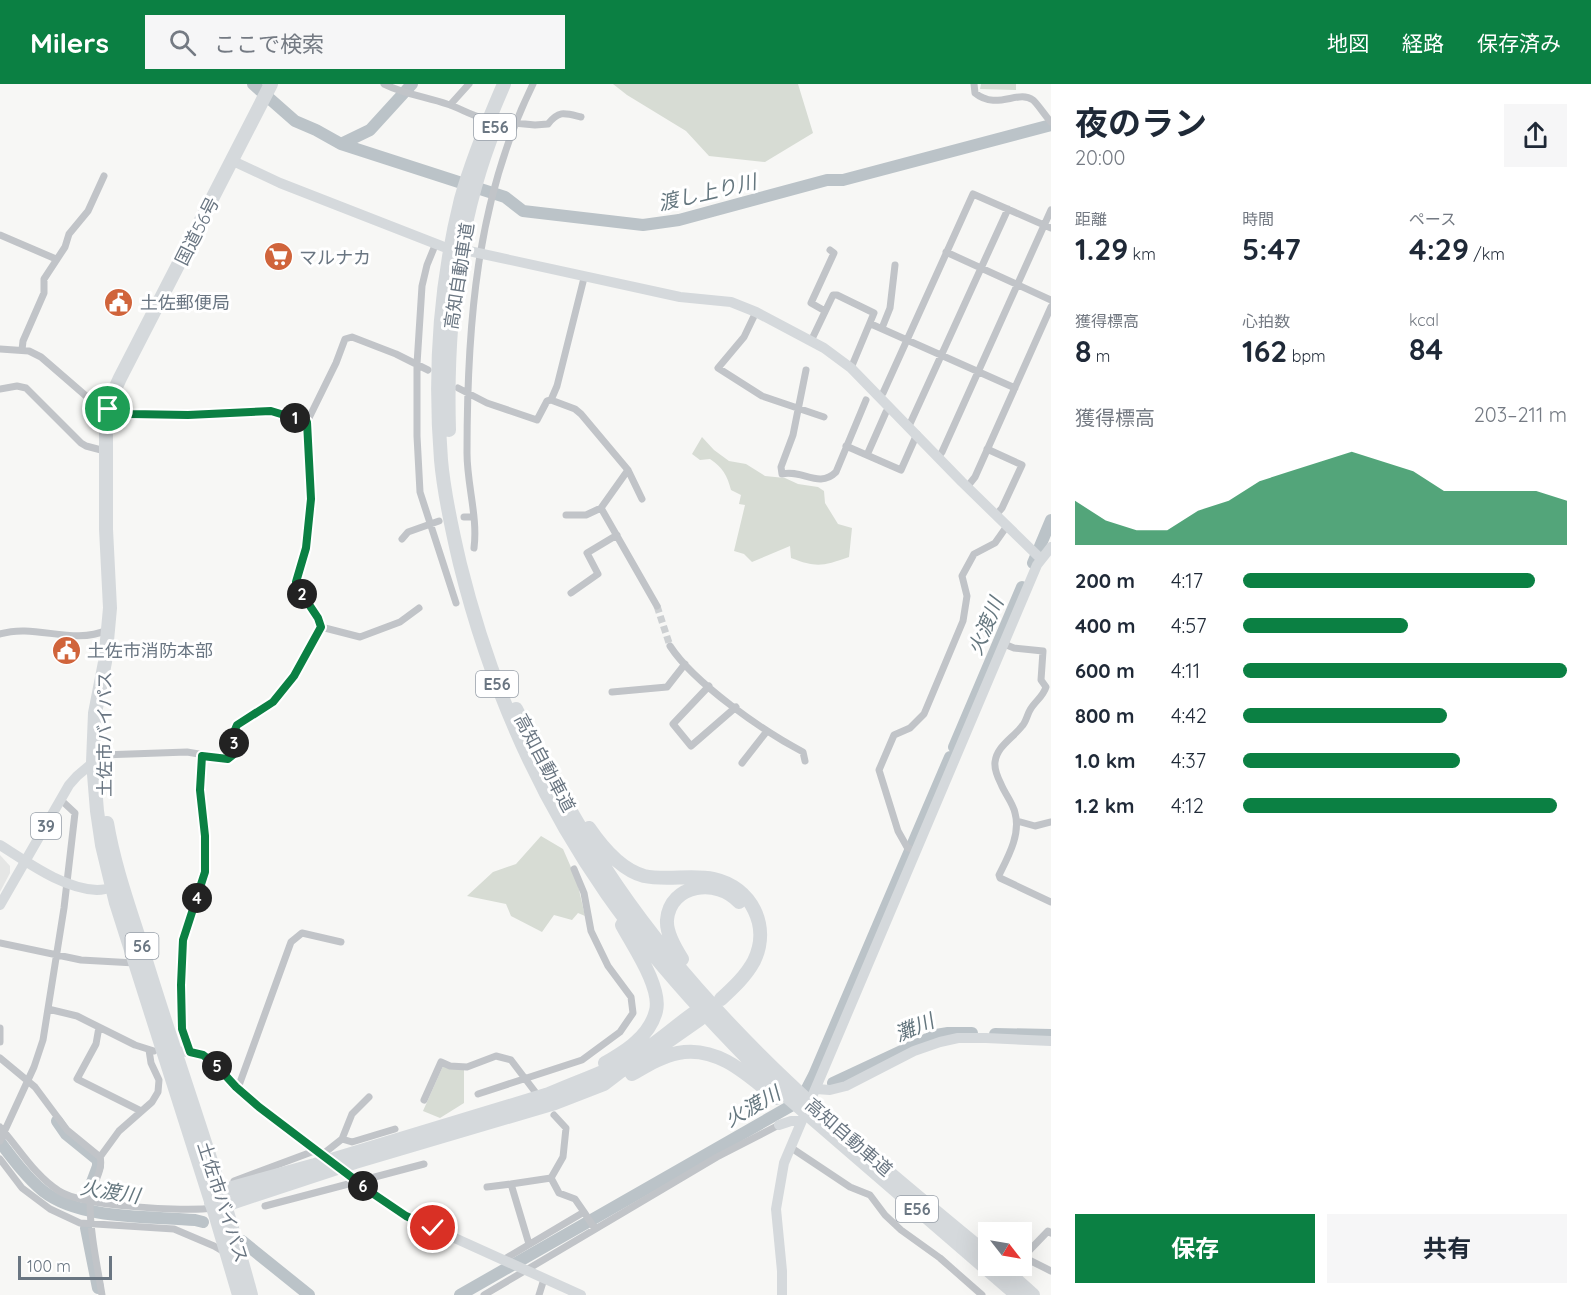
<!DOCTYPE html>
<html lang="ja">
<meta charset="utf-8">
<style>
body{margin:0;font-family:Quicksand,"Noto Sans JP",sans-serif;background:#f6f6f7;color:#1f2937;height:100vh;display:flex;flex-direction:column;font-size:22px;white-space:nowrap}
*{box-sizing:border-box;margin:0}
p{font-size:20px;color:#747a83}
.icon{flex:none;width:33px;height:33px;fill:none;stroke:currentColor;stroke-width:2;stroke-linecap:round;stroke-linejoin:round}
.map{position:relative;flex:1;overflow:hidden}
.side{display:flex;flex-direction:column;background:#fff;width:540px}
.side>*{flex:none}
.needle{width:39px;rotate:121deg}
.tools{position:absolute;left:978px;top:1138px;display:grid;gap:12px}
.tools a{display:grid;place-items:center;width:54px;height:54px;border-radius:0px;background:#fff;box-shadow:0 6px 24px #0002;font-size:30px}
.scale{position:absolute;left:18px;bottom:15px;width:94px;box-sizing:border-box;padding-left:6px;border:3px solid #6a7682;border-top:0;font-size:16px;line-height:21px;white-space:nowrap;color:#6a7682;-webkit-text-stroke:4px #fff;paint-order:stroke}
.pin{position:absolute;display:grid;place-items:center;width:51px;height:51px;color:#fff;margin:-26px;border:3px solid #fff;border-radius:50%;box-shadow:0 2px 6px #0007}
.km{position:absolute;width:30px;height:30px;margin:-15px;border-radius:50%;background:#222;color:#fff;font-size:16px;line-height:30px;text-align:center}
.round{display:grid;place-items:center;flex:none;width:63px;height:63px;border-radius:0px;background:#f6f6f7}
.summary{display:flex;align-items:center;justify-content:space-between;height:102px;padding:0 24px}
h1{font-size:33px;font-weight:700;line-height:45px}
.figures{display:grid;grid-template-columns:repeat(3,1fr);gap:9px;height:102px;padding:6px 24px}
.figures div{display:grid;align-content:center}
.figures b{font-size:30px;font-weight:700}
.figures small{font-size:16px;font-weight:400}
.figures p{font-size:16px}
.chart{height:168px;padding:12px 24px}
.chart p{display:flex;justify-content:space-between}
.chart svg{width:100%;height:108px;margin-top:6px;fill:#0b8043;opacity:.7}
.action{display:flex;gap:12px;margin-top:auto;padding:12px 24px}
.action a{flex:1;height:69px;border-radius:0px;background:#0b8043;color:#fff;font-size:24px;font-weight:700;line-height:69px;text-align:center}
.action a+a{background:#f6f6f7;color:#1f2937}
ul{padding:0 24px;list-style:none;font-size:20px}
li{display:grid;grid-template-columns:96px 72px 1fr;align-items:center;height:45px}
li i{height:15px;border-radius:8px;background:#0b8043}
header{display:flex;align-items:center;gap:36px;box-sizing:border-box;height:84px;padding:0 30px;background:#0b8043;color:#fff}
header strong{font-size:28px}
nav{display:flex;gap:33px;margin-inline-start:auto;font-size:21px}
.search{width:420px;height:54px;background:#f6f6f7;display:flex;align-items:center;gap:15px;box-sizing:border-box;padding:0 21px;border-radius:0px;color:#747a83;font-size:22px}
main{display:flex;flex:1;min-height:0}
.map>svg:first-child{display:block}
.built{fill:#e5e6e5}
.green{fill:#d7dcd4}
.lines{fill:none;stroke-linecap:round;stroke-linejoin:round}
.river{stroke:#bbc3c8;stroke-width:12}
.street-tunnel{stroke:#cdd0d2;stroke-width:7;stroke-dasharray:7 3.5;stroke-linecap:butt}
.street{stroke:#c1c4c8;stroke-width:7}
.secondary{stroke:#d5d9dc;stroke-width:10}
.primary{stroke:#d5d9dc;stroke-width:10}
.highway{stroke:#d5d9dc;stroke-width:14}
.route-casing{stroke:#fff;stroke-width:12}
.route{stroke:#0b8043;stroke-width:8}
.labels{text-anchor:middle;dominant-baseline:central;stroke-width:6;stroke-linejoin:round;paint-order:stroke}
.shield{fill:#fff;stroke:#979fa8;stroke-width:1.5}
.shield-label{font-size:16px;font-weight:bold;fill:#6a7682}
.street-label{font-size:18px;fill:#6a7682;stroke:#fff}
.poi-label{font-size:18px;fill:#6a7682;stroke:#fff;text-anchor:start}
.water-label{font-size:20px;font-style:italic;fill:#65777f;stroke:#fff}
</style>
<header>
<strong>Milers</strong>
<div class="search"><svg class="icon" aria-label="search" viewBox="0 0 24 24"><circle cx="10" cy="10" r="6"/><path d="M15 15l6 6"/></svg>ここで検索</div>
<nav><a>地図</a><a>経路</a><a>保存済み</a></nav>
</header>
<main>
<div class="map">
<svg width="1051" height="1211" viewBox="0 0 1051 1211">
<rect width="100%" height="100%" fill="#f7f7f5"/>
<path class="built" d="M0 771 10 782V789L0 808Z"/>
<path class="green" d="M613 0H798L813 49 765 78 709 72 686 47 627 11Z
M981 0H1016V6L980 5Z
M702 353 714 366 729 377 746 380 765 392 785 394 798 400 818 403 824 407 825 419 838 440 852 444 849 473C823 482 817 484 791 474L790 462 752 478 744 470 734 467 745 421 739 420 741 411 731 406C727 391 723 384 710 375L700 376 692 370Z
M541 752 563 765 577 797 585 832 578 829 572 836 554 831 542 848 511 832 506 820 467 812 493 788 516 780Z
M443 982 464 986V1019L440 1034 423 1027Z"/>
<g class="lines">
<path class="river" d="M253 0 295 37 316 46 341 60 505 113 523 127 643 141 679 136 827 96H843L1051 41
M341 60 370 46 412 0
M1033 479 1051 436
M954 663 1022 503
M995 950 1051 951
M833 999 936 951 948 949H972
M801 1016 814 991 950 673
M57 1037 66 1050 98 1076V1082L86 1114
M0 1058C13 1075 27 1094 43 1107 80 1136 149 1132 195 1136L203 1138
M86 1144 98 1204
M242 1157 309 1211
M460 1211 803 1015"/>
<path class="street-tunnel" d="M657 522 670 562"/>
<path class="street" d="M384 0C404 10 426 13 447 20 460 24 470 31 483 34
M974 0 975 9C997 27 1018 5 1033 16 1037 19 1046 33 1051 38
M450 21 469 0
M504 38 535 41 548 40C559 26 565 29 581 33
M0 151 56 175
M436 159 427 181 422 202 417 280V352L420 408 456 519
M946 168 1051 216
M825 227 811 219 834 169 830 166
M756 228 744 253 718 284 762 312 824 333
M871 240 1015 304
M882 244 890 224 895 181
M811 257 833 211H837L874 229 851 284
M0 265 29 267 41 273 86 312 98 321 108 325 131 330 188 331 271 327 307 338
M22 266 23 257 44 209V195L65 163 69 150 88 127 104 92
M806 286 793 351 781 383 782 390C802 385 819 405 836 388L866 316
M458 304 487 319 537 336 547 317 551 316 557 302 584 194
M0 305 17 302 26 304 81 359 86 362 105 367
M880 312 883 309 973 110 1051 144
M551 316 575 325 581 330 628 386 642 415
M909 342 1008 125
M846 362 901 386 917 350
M987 365 1022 381 1002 424 996 431
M867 371 886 328
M938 373 942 368 1051 126
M967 403 975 393 1051 223
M601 424 657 522
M566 431H586L601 424 628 386
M464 433H473
M402 455 408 448 439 437
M474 464C478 433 467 401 467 369 467 242 476 116 533 0
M571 509 598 490 587 469 617 451
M321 543 360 553 400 538 419 524
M0 550C35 539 73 562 107 546
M1004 560 1014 564 1043 567 1041 596 1046 603C1043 613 1035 617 1030 626 1027 631 1026 638 1022 642 1013 654 997 662 995 678 994 686 998 694 1001 700 1005 710 1013 719 1015 729 1021 750 1008 773 999 791L1000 794 1051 818
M670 562C694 599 763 647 803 668L805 677
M709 602 673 640 691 662 736 623
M612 608 667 603 685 580
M102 671 187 668 228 675 233 671C234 662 232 651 236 643 243 630 263 628 274 617 293 597 310 569 321 543L318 534 298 504 296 498 306 464 311 415 307 338 336 279 345 255 352 253 396 270 428 286
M742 679 767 647
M1017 737 1035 742 1051 738
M916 768 907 763 898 747 879 686 894 651 910 644 924 630 963 537 967 512 962 492 974 470 995 459 1007 442
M0 859 81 876 135 879
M48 925 77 932 135 961 154 967
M99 943 96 960 77 995 141 1027
M0 944V958
M190 968 182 945 181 901 183 856 205 788V752L199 706 202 672
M0 974 35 1003 67 1046 100 1073
M238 1004 291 858 302 849 341 858
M478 1010 582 976 620 948 633 929 631 913 608 882 591 847 584 809 574 785
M424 1016 441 978 450 982 467 983 496 972 511 976 536 1009
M0 1043C19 1064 34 1091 59 1107 81 1122 185 1128 213 1124
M342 1055 352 1030 369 1013
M0 1057 34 983 43 956 64 824 75 729 61 716
M790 1063 850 1103 870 1111 885 1131 901 1146 940 1174 982 1211
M323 1070 342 1055 352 1058 395 1045
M0 1075 22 1104 50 1125 80 1139 174 1145 214 1162 226 1169
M551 1094 563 1073 566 1044 554 1031
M234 1097 317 1066
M487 1103 511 1100
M265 1122 424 1080
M1051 1149 1048 1147 1023 1173 1051 1187
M529 1160 511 1100 551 1094 559 1109 575 1115 584 1128
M503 1176 584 1128 595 1145
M1019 1185 1021 1182
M102 1211C97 1180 90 1149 90 1118 90 1102 104 1088 100 1073L119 1047 152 1018 158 1008 159 996 151 979 149 966
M484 1211 717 1073 779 1041
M539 1211 544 1195"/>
<path class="secondary" d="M233 77 280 99 444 163
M469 167 680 213 731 218 756 228 824 264 851 284 962 398 1041 475
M0 761C29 779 62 804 97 806 104 806 112 804 120 802
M169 967 190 968 203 971 215 980 236 1003 259 1023 375 1111 406 1132 581 1211
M816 1005 830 1006 846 1002 914 967 940 958 958 954H986L1051 957
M779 1041 791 1037H801
M782 1211V1187L776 1125 784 1079 1037 481 1051 463"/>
<path class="primary" d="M0 821 69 701 77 692 102 671"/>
<path class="highway" d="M504 0C488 37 472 75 461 115 440 199 434 289 441 376 444 411 452 446 460 480 489 597 538 711 607 810 656 880 715 943 776 1003L1017 1211
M449 346C446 243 457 137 496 41
M516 625C547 686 579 746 617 802 717 948 853 1060 988 1171
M107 739C115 787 133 833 147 880 181 990 221 1099 251 1211
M589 744C602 763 622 786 644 792 667 797 691 790 714 795 751 803 771 842 754 877 746 892 733 904 721 915
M682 875C675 864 666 849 667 836 670 799 718 794 739 818
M694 929C674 943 655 961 634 973 607 988 578 997 549 1010L315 1081 221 1107 211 1119 225 1121 355 1078 555 1019 604 1000 621 987 660 963 700 935
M605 979C615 973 627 967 636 958 645 950 653 939 656 927 662 903 633 862 622 841
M632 990C646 982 662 972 678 969 717 961 748 991 776 1014
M1001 1182 1033 1211
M239 1211 216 1133 116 819 102 761 97 727 93 678 95 629 105 578 110 524 106 445V338L110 316 120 294 271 0"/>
</g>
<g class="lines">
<defs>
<path id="route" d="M108 325 131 330 188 331 271 327 307 338 311 415 306 464 296 498 298 504 318 534 321 543 294 592 273 618 237 641 234 648 233 671 228 675 202 672 200 706 205 752V788L183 856 181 901 182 945 190 968 203 971 215 980 236 1003 259 1023 375 1111 406 1132 433 1144"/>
</defs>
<use href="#route" class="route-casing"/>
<use href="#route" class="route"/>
</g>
<defs>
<symbol id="supermarket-disc" viewBox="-11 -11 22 22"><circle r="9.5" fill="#d0643b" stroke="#fff"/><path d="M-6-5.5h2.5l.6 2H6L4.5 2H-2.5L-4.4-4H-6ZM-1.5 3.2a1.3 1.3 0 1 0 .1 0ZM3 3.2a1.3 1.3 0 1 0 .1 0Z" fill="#fff"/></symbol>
<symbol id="civic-disc" viewBox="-11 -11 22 22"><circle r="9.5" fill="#d0643b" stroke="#fff"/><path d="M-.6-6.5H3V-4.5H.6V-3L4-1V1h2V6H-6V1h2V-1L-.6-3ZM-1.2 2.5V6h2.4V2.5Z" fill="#fff"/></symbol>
</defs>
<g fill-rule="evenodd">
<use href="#supermarket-disc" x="262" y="156" width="33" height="33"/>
<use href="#civic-disc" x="102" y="202" width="33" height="33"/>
<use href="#civic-disc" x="50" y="550" width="33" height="33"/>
</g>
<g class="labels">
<g class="shield">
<rect x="474" y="30" width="42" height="26" rx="4.5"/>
<rect x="476" y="587" width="42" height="26" rx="4.5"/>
<rect x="31" y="729" width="30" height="26" rx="4.5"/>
<rect x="125.5" y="849" width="33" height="26" rx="4.5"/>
<rect x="896" y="1112" width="42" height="26" rx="4.5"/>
</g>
<g class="shield-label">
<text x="495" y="43">E56</text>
<text x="497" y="600">E56</text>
<text x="46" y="742">39</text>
<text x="142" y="862">56</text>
<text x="917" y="1125">E56</text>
</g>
<g class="street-label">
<text transform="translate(197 147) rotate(-63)">国道56号</text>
<text transform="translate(459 192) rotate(-81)">高知自動車道</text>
<text transform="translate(104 650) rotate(-90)">土佐市バイパス</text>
<text transform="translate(545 679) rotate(62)">高知自動車道</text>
<text transform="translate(849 1053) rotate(41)">高知自動車道</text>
<text transform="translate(223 1118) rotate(72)">土佐市バイパス</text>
</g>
<g class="poi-label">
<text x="299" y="173">マルナカ</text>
<text x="140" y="218">土佐郵便局</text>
<text x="87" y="566">土佐市消防本部</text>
</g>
<g class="water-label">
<text transform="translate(707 108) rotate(-13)">渡し上り川</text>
<text transform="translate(985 542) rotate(-67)">火渡川</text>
<text transform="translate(914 943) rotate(-23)">灘川</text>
<text transform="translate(752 1022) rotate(-30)">火渡川</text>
<text transform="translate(110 1107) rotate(9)">火渡川</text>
</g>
</g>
</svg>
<div class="tools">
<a><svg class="needle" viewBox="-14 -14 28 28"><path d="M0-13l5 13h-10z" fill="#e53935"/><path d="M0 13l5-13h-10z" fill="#747a83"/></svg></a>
</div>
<div class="scale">100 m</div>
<div class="pin" style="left:108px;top:325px;background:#1e9e55"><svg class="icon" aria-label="arrive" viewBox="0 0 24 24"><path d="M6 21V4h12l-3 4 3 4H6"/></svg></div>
<div class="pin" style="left:433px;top:1144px;background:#d93025"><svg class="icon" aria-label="check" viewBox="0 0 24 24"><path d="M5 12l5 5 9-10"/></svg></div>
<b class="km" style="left:295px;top:334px">1</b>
<b class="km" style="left:302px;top:510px">2</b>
<b class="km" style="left:234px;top:659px">3</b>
<b class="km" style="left:197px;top:814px">4</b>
<b class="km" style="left:217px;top:982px">5</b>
<b class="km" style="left:363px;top:1102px">6</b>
</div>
<section class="side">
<div class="summary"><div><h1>夜のラン</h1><p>20:00</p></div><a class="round"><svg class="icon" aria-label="share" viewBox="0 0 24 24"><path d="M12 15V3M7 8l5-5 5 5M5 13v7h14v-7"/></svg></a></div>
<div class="figures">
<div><p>距離</p><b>1.29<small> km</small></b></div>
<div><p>時間</p><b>5:47</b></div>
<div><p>ペース</p><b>4:29<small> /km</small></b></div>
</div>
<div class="figures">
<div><p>獲得標高</p><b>8<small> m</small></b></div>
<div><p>心拍数</p><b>162<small> bpm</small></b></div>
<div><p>kcal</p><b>84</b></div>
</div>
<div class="chart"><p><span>獲得標高</span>203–211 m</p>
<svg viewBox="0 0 160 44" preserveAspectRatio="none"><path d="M0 44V26L10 34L20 38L30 38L40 30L50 26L60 18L70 14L80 10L90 6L100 10L110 14L120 22L130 22L140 22L150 22L160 26V44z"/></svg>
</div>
<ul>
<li><b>200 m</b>4:17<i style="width:90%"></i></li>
<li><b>400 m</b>4:57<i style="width:51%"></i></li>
<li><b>600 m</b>4:11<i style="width:100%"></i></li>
<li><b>800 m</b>4:42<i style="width:63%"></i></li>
<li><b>1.0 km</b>4:37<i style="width:67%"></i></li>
<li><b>1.2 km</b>4:12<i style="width:97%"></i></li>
</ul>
<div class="action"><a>保存</a><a>共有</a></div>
</section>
</main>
